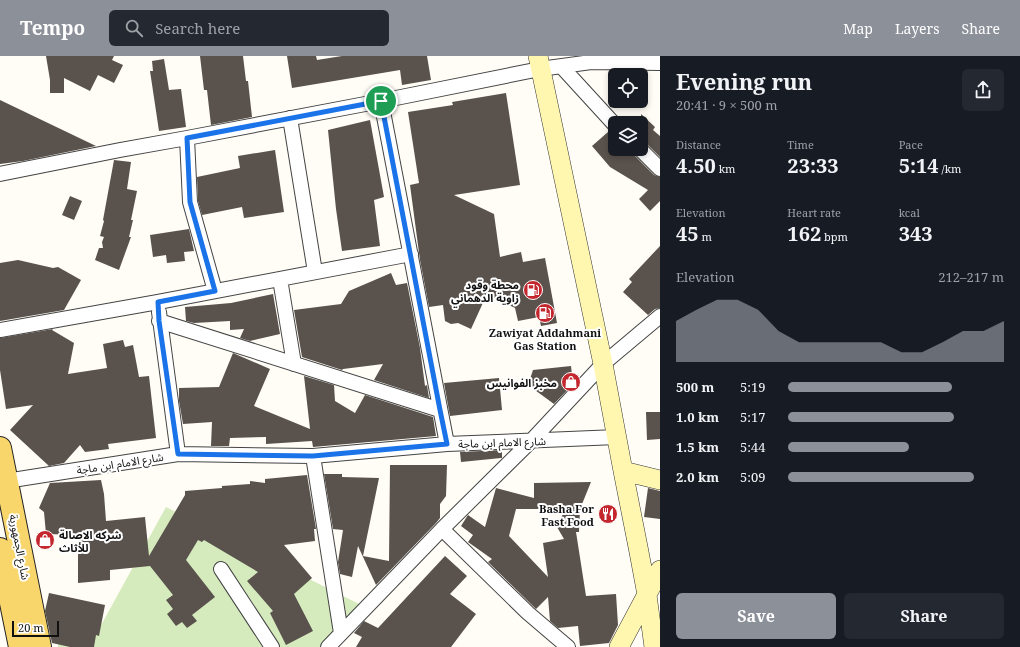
<!DOCTYPE html>
<meta charset="utf-8">
<style>
body{margin:0;font-family:"Noto Serif","Noto Sans Arabic",serif;background:#242831;color:#f1f3f6;height:100vh;display:flex;flex-direction:column;font-size:15px;white-space:nowrap}
*{box-sizing:border-box;margin:0}
p{font-size:13px;color:#9ea1a6}
.icon{flex:none;width:22px;height:22px;fill:none;stroke:currentColor;stroke-width:2;stroke-linecap:round;stroke-linejoin:round}
.map{position:relative;flex:1;overflow:hidden}
.sheet{display:flex;flex-direction:column;background:#171b24;width:360px}
.sheet>*{flex:none}
.controls{position:absolute;left:608px;top:12px;display:grid;gap:8px}
.controls a{display:grid;place-items:center;width:40px;height:40px;border-radius:6px;background:#171b24;box-shadow:0 2px 6px #0003;font-size:20px}
.scale{position:absolute;left:12px;bottom:10px;width:47px;box-sizing:border-box;padding-left:4px;border:2px solid #111;border-top:0;font-size:11px;line-height:14px;white-space:nowrap;color:#111;-webkit-text-stroke:3px #fff;paint-order:stroke}
.pin{position:absolute;display:grid;place-items:center;width:34px;height:34px;color:#fff;margin:-17px;border:2px solid #fff;border-radius:50%;box-shadow:0 1px 4px #0007}
.round{display:grid;place-items:center;flex:none;width:42px;height:42px;border-radius:6px;background:#242831}
.head{display:flex;align-items:center;justify-content:space-between;height:68px;padding:0 16px}
h1{font-size:22px;font-weight:700;line-height:30px}
.stats{display:grid;grid-template-columns:repeat(3,1fr);gap:6px;height:68px;padding:4px 16px}
.stats div{display:grid;align-content:center}
.stats b{font-size:20px;font-weight:700}
.stats small{font-size:11px;font-weight:400}
.stats p{font-size:11px}
.chart{height:112px;padding:8px 16px}
.chart p{display:flex;justify-content:space-between}
.chart svg{width:100%;height:72px;margin-top:4px;fill:#8c9099;opacity:.7}
.cta{display:flex;gap:8px;margin-top:auto;padding:8px 16px}
.cta a{flex:1;height:46px;border-radius:6px;background:#8c9099;color:#fff;font-size:16px;font-weight:700;line-height:46px;text-align:center}
.cta a+a{background:#242831;color:#f1f3f6}
ul{padding:0 16px;list-style:none;font-size:13px}
li{display:grid;grid-template-columns:64px 48px 1fr;align-items:center;height:30px}
li i{height:10px;border-radius:5px;background:#8c9099}
header{display:flex;align-items:center;gap:24px;box-sizing:border-box;height:56px;padding:0 20px;background:#8c9099;color:#fff}
header strong{font-size:19px}
nav{display:flex;gap:22px;margin-inline-start:auto;font-size:14px}
.search{width:280px;height:36px;background:#242831;display:flex;align-items:center;gap:10px;box-sizing:border-box;padding:0 14px;border-radius:6px;color:#9ea1a6;font-size:15px}
main{display:flex;flex:1;min-height:0}
.map>svg:first-child{display:block}
.green{fill:#d5ebbd}
.building{fill:#5a524d;fill-rule:evenodd}
.lines{fill:none;stroke-linecap:round;stroke-linejoin:round}
.minor-casing{stroke:#444;stroke-width:16}
.secondary-casing{stroke:#333;stroke-width:20}
.primary-casing{stroke:#222;stroke-width:24}
.minor{stroke:#fff;stroke-width:14}
.secondary{stroke:#fff6b0;stroke-width:19}
.primary{stroke:#f9d66b;stroke-width:22}
.route-casing{stroke:#fff;stroke-width:8}
.route{stroke:#1a73e8;stroke-width:5}
.labels{text-anchor:middle;dominant-baseline:central;stroke-width:4;stroke-linejoin:round;paint-order:stroke}
.poi-label{font-size:11px;font-weight:bold;fill:#111;stroke:#fff;text-anchor:end}
.street-label{font-size:11px;fill:#111;stroke:#fff}
</style>
<header>
<strong>Tempo</strong>
<div class="search"><svg class="icon" aria-label="search" viewBox="0 0 24 24"><circle cx="10" cy="10" r="6"/><path d="M15 15l6 6"/></svg>Search here</div>
<nav><a>Map</a><a>Layers</a><a>Share</a></nav>
</header>
<main>
<div class="map">
<svg width="660" height="591" viewBox="0 0 660 591">
<rect width="100%" height="100%" fill="#fffdf5"/>
<path class="green" d="M166 451 361 549 321 591H58V588L94 582Z"/>
<path class="building" d="M46 0H114L112 4 123 9 114 27 98 19 90 35 64 22V37H50V24Z
M200 0H243L246 25H248L252 61 211 69 207 34H204Z
M287 0H316L317 4 342 0H427L431 24 402 29 400 14 292 32Z
M164 3 169 34 181 33 186 71 159 75 150 15H153L152 5Z
M506 37 520 129 454 139 494 158 500 201 521 196 523 206 545 202 557 267 541 270 539 261 518 265 515 252 487 238 471 273 458 267 451 268 445 265 443 249 429 251 420 204 410 129 419 127 408 56 453 49 452 46Z
M0 44 96 90 23 105 0 108Z
M641 58 655 71 653 74 660 80V101L646 87 641 85Z
M370 64 384 141 374 144 380 190 342 195 336 153 328 74Z
M608 76 615 84V93H632L634 99 654 119 660 121V145L650 155 639 143 648 134 610 111 592 90Z
M275 94 284 156 244 162 242 151 202 159 198 145 197 121 240 112 238 100Z
M114 104 131 106 127 133 137 135 131 164H133L129 181H131L119 214 95 204 99 192H103L102 186 104 181 100 180 104 165 103 164Z
M70 140 82 145 74 164 62 159Z
M189 173 194 195 184 196 185 205 167 207 166 199 153 201 150 179Z
M660 190V252L655 253 648 259 623 236 632 226 629 223Z
M18 204 53 212 58 211 81 224 64 254 0 265V207Z
M391 217 396 229 407 227 420 292 425 330 427 329 429 342 374 324 383 308 343 313 342 314 302 301 294 254 341 248 349 235Z
M273 238 280 278 250 285 240 282 244 273 230 274V265L194 267 186 265 185 251 231 247Z
M53 273 52 274 74 287 68 318 107 312 103 288 123 284 125 291 133 289 139 321 149 320 156 382 108 388 109 393 85 396 80 389 64 407 49 410 10 374 33 349 6 353 0 314V282Z
M233 297 270 313 254 350 310 373 304 320 334 329 335 345 355 357 365 339 433 361 436 380 313 391 312 385 266 388V381L230 382 229 390H211L212 366 183 368 179 345V332L219 331Z
M571 310 573 328 554 348 528 329 533 314Z
M499 322 502 354 450 360 444 327Z
M646 356H660V383L647 384Z
M502 394V402H501L461 406 460 396Z
M390 409H447L446 440 440 448V462L436 467 376 529 358 490 352 521 340 518 338 506 343 474 333 473 324 418H342V421L379 422 363 500 389 505Z
M307 419 316 473H314L315 485 284 489 312 522 294 538 313 575 286 589 270 557 273 555 247 525 258 516 204 484 202 486 198 484 186 504 215 541 192 559 197 565 187 572 182 566 176 570 167 558 173 553 166 544 173 539 150 510 110 514V524L78 527V479L46 478 44 456 39 452 50 427 101 424 104 438 106 465 145 461 149 500 185 439V435L222 432V430L250 428V425L265 427V423Z
M591 426 580 453 579 476H576L586 540 616 538 618 569 609 587 580 590 578 570 558 572 550 565 548 541 536 553 488 506 492 503 468 486 473 479 461 470 468 459 485 471 496 432 534 442V427ZM516 453H565L557 471 564 483 543 487 548 521 509 480Z
M648 432 660 435V463L644 461Z
M445 500 467 520 450 538 476 558 451 591H356L362 581 354 577 364 565 378 572Z
M49 537 105 549 99 580 96 579 94 591H70L52 587 45 555Z"/>
<g class="lines">
<defs>
<path id="minor" d="M561 10 615 69
M381 45 447 388
M290 62 315 216
M187 82 190 146 215 235
M640 93 660 113
M0 118 120 94 187 82 381 45 540 13 591 6 660 7
M280 223 294 308
M159 256 178 398
M159 265 440 354
M0 274 158 246 411 198
M313 400 341 577
M1 421 6 425 178 398 313 400 447 388 617 381
M442 473 528 557 568 591
M221 513 272 591
M328 591 442 473 532 384 603 308 660 260"/>
<path id="secondary" d="M538 0 603 308 623 415 639 496 647 539 654 591
M623 415 660 424
M619 591 660 514"/>
<path id="primary" d="M0 392 40 591
M0 493 20 591"/>
</defs>
<use href="#minor" class="minor-casing"/>
<use href="#secondary" class="secondary-casing"/>
<use href="#primary" class="primary-casing"/>
<use href="#minor" class="minor"/>
<use href="#secondary" class="secondary"/>
<use href="#primary" class="primary"/>
</g>
<g class="lines">
<defs>
<path id="route" d="M381 45 440 354 447 388 313 400 178 398 159 265 158 246 215 235 190 146 187 82Z"/>
</defs>
<use href="#route" class="route-casing"/>
<use href="#route" class="route"/>
</g>
<defs>
<symbol id="fuel-disc" viewBox="-11 -11 22 22"><circle r="9.5" fill="#c4262e" stroke="#fff"/><path d="M-5.5-6h7V0h2V4h1.3V-2.5L3-4.5l.8-.8L6-3V5H2.5V1h-1V6h-7ZM-4.2-4.7v3.2H.2V-4.7Z" fill="#fff"/></symbol>
<symbol id="shop-disc" viewBox="-11 -11 22 22"><circle r="9.5" fill="#c4262e" stroke="#fff"/><path d="M-5-2.5h2.3a2.7 3.5 0 0 1 5.4 0H5L5.5 6h-11ZM-1.5-2.5h3a1.5 2.3 0 0 0-3 0Z" fill="#fff"/></symbol>
<symbol id="restaurant-disc" viewBox="-11 -11 22 22"><circle r="9.5" fill="#c4262e" stroke="#fff"/><path d="M-5-6h1v4h1v-4h1v4h1v-4h1v5L-1.5 .5V6h-2V.5L-5-1ZM5-6V6H3V1.5H1.5Q1.5-4 5-6Z" fill="#fff"/></symbol>
</defs>
<g fill-rule="evenodd">
<use href="#fuel-disc" x="522" y="223" width="22" height="22"/>
<use href="#fuel-disc" x="534" y="246" width="22" height="22"/>
<use href="#shop-disc" x="560" y="315" width="22" height="22"/>
<use href="#restaurant-disc" x="597" y="447" width="22" height="22"/>
<use href="#shop-disc" x="34" y="473" width="22" height="22"/>
</g>
<g class="labels">
<g class="poi-label">
<text x="519" y="228">محطة وقود<tspan x="519" dy="13">زاوية الدهماني</tspan></text>
<text x="545" y="276" text-anchor="middle">Zawiyat Addahmani<tspan x="545" dy="13">Gas Station</tspan></text>
<text x="557" y="326">مخبز الفوانيس</text>
<text x="594" y="452">Basha For<tspan x="594" dy="13">Fast Food</tspan></text>
<text x="59" y="478" text-anchor="start">شركه الاصالة<tspan x="59" dy="13">للأثاث</tspan></text>
</g>
<g class="street-label">
<text transform="translate(502 386) rotate(-2)">شارع الامام ابن ماجة</text>
<text transform="translate(120 407) rotate(-9)">شارع الامام ابن ماجة</text>
<text transform="translate(20 491) rotate(79)">شارع الجمهورية</text>
</g>
</g>
</svg>
<div class="controls">
<a><svg class="icon" aria-label="locate" viewBox="0 0 24 24"><circle cx="12" cy="12" r="6"/><path d="M12 2v4M12 18v4M2 12h4M18 12h4"/></svg></a>
<a><svg class="icon" aria-label="layers" viewBox="0 0 24 24"><path d="M12 4l9 5-9 5-9-5zM3 14l9 5 9-5"/></svg></a>
</div>
<div class="scale">20 m</div>
<div class="pin" style="left:381px;top:45px;background:#1e9e55"><svg class="icon" aria-label="arrive" viewBox="0 0 24 24"><path d="M6 21V4h12l-3 4 3 4H6"/></svg></div>
</div>
<section class="sheet">
<div class="head"><div><h1>Evening run</h1><p>20:41 · 9 × 500 m</p></div><a class="round"><svg class="icon" aria-label="share" viewBox="0 0 24 24"><path d="M12 15V3M7 8l5-5 5 5M5 13v7h14v-7"/></svg></a></div>
<div class="stats">
<div><p>Distance</p><b>4.50<small> km</small></b></div>
<div><p>Time</p><b>23:33</b></div>
<div><p>Pace</p><b>5:14<small> /km</small></b></div>
</div>
<div class="stats">
<div><p>Elevation</p><b>45<small> m</small></b></div>
<div><p>Heart rate</p><b>162<small> bpm</small></b></div>
<div><p>kcal</p><b>343</b></div>
</div>
<div class="chart"><p><span>Elevation</span>212–217 m</p>
<svg viewBox="0 0 160 44" preserveAspectRatio="none"><path d="M0 44V19L10 12L20 6L30 6L40 12L50 25L60 32L70 32L80 32L90 32L100 32L110 38L120 38L130 32L140 25L150 25L160 19V44z"/></svg>
</div>
<ul>
<li><b>500 m</b>5:19<i style="width:76%"></i></li>
<li><b>1.0 km</b>5:17<i style="width:77%"></i></li>
<li><b>1.5 km</b>5:44<i style="width:56%"></i></li>
<li><b>2.0 km</b>5:09<i style="width:86%"></i></li>
</ul>
<div class="cta"><a>Save</a><a>Share</a></div>
</section>
</main>
